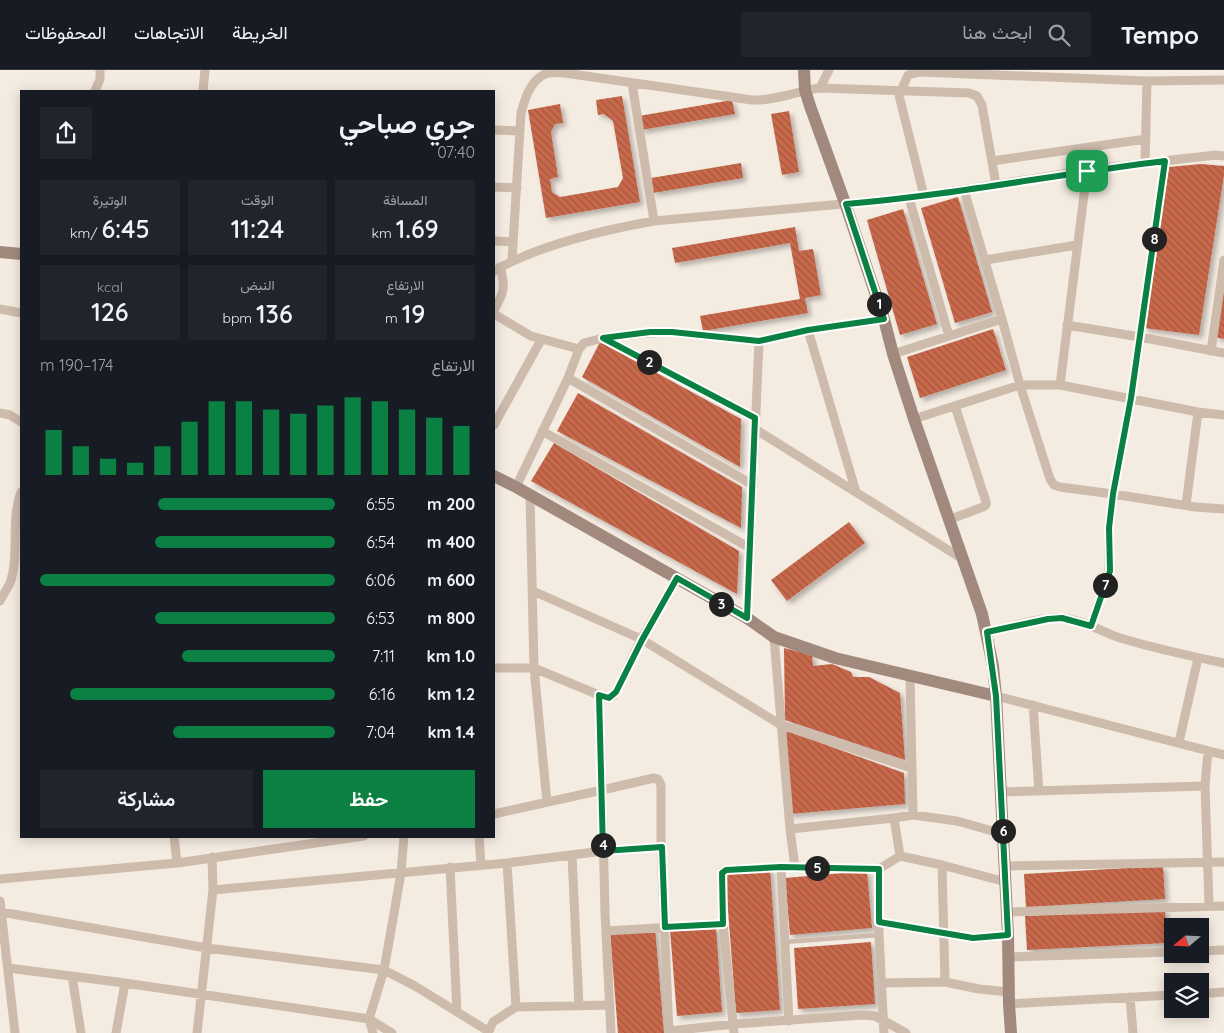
<!DOCTYPE html>
<html lang="ar">
<meta charset="utf-8">
<style>
body{margin:0;font-family:Quicksand,Vazirmatn,sans-serif;background:#20242c;color:#f1f3f6;direction:rtl;height:100vh;display:flex;flex-direction:column;font-size:19px;white-space:nowrap}
*{box-sizing:border-box;margin:0}
p{font-size:16px;color:#9ea1a6}
.icon{flex:none;width:28px;height:28px;fill:none;stroke:currentColor;stroke-width:2;stroke-linecap:round;stroke-linejoin:round}
.map{position:relative;flex:1;overflow:hidden;direction:ltr}
.details{position:absolute;left:20px;top:20px;width:475px;height:748px;display:flex;flex-direction:column;background:#171b24;border-radius:0px;box-shadow:0 2px 12px #0003;direction:rtl}
.details>*{flex:none}
.needle{width:32px;rotate:251deg}
.tools{position:absolute;left:1164px;top:848px;display:grid;gap:10px}
.tools a{display:grid;place-items:center;width:45px;height:45px;border-radius:0px;background:#171b24;box-shadow:0 2px 12px #0003;font-size:25px}
.pin{position:absolute;display:grid;place-items:center;width:42px;height:42px;color:#fff;margin:-21px;border-radius:10px;box-shadow:0 2px 8px #0006}
.km{position:absolute;width:25px;height:25px;margin:-12px;border-radius:50%;background:#222;color:#fff;font-size:14px;line-height:25px;text-align:center}
.round{display:grid;place-items:center;flex:none;width:52px;height:52px;border-radius:0px;background:#20242c}
.headline{display:flex;align-items:center;justify-content:space-between;height:85px;padding:0 20px}
h1{font-size:28px;font-weight:600;line-height:38px}
.stats{display:grid;grid-template-columns:repeat(3,1fr);gap:8px;height:85px;padding:5px 20px}
.stats div{display:grid;align-content:center;border-radius:0px;background:#20242c;text-align:center}
.stats b{font-size:25px;font-weight:600}
.stats small{font-size:14px;font-weight:400}
.stats p{font-size:14px}
.chart{height:140px;padding:10px 20px}
.chart p{display:flex;justify-content:space-between}
.chart svg{width:100%;height:90px;margin-top:5px;stroke:#0b8043;stroke-width:6}
.primary-button{display:flex;gap:10px;margin-top:auto;padding:10px 20px}
.primary-button a{flex:1;height:58px;border-radius:0px;background:#0b8043;color:#fff;font-size:20px;font-weight:600;line-height:58px;text-align:center}
.primary-button a+a{background:#20242c;color:#f1f3f6}
ul{padding:0 20px;list-style:none;font-size:16px}
li{display:grid;grid-template-columns:80px 60px 1fr;align-items:center;height:38px}
li i{height:12px;border-radius:6px;background:#0b8043}
header{display:flex;align-items:center;gap:30px;box-sizing:border-box;height:70px;padding:0 25px;background:#171b24;border-bottom:1px solid #363941}
header strong{font-size:24px}
nav{display:flex;gap:28px;margin-inline-start:auto;font-size:18px}
.search{width:350px;height:45px;background:#20242c;display:flex;align-items:center;gap:12px;box-sizing:border-box;padding:0 18px;border-radius:0px;color:#9ea1a6;font-size:19px}
.map>svg:first-child{display:block}
.building{fill:url(#building-back-hatch);filter:url(#shadow)}
.lines{fill:none;stroke-linecap:round;stroke-linejoin:round}
.lane{stroke:#cdbbac;stroke-width:4.5}
.street{stroke:#cdbbac;stroke-width:9}
.secondary{stroke:#a18a7d;stroke-width:12}
.route-casing{stroke:#fff;stroke-width:10}
.route{stroke:#0b8043;stroke-width:6}
</style>
<header>
<strong>Tempo</strong>
<div class="search"><svg class="icon" aria-label="search" viewBox="0 0 24 24"><circle cx="10" cy="10" r="6"/><path d="M15 15l6 6"/></svg>ابحث هنا</div>
<nav><a>الخريطة</a><a>الاتجاهات</a><a>المحفوظات</a></nav>
</header>
<div class="map">
<svg width="1224" height="963" viewBox="0 0 1224 963">
<defs>
<pattern id="building-back-hatch" width="6" height="6" patternUnits="userSpaceOnUse" patternTransform="scale(1.25)"><rect width="6" height="6" fill="#c8694b"/><path d="M-1 5l2 2M0 0l6 6M5-1l2 2" fill="none" stroke="#a4573f"/></pattern>
<filter id="shadow"><feDropShadow dx="3.5" dy="3.5" stdDeviation="2.5" flood-color="#0004"/></filter>
</defs>
<rect width="100%" height="100%" fill="#f4ebe1"/>
<path class="building" d="M622 26 640 132 546 148 528 40 560 34 563 53 555 54 551 62 558 107 550 109 552 122 560 127 618 117 623 108 613 51 604 44 598 45 596 30Z
M732 30 735 44 641 60 639 46Z
M789 41 799 102 782 105 771 44Z
M741 93 743 108 653 123 651 108Z
M1201 94 1224 96V105L1199 265 1144 258 1169 97Z
M958 127 992 242 955 253 921 138Z
M903 139 937 254 900 265 867 150Z
M795 157 799 181 813 179 821 225 805 228 808 243 703 261 700 246 800 229 790 173 675 193 672 178Z
M1224 214V269L1215 267Z
M993 259 1006 300 920 328 907 287Z
M600 272 741 349 740 397 582 307Z
M578 323 742 417 741 458 557 361Z
M554 373 739 481 737 524 531 411Z
M849 452 865 473 787 531 771 510Z
M784 578 812 585 813 596 832 594 851 602 853 607H869L900 623 905 690 785 650Z
M785 660 904 703 905 734 789 744Z
M1163 796 1165 829 1026 837 1024 804Z
M770 798 780 940 736 943 725 801Z
M867 801 872 858 790 865 785 808Z
M1165 839 1167 873 1027 880 1025 846Z
M716 857 722 942 677 946 670 860Z
M655 858 664 963H618L610 862Z
M871 872 875 934 798 939 794 878Z"/>
<g class="lines">
<path class="lane" d="M784 872 879 865"/>
<path class="street" d="M632 13 654 151
M820 18 829 0
M95 21 100 9V0
M203 21 205 0
M898 21 924 126
M901 21 908 5 920 2 1147 11 1224 10
M494 60 520 61
M992 91 1146 69
M1165 91 1131 328 1113 424 1195 437 1224 439
M1145 93 1147 11
M494 117 517 118
M964 120 1002 249 1020 315 1050 409 1054 415 1060 417 1113 424 1109 458V501L1091 556
M909 128 949 266
M494 171 513 172
M512 190 521 43C525 28 531 8 548 3 553 2 560 3 565 3L752 30C776 31 797 21 820 18L969 23 977 26 982 35 996 115
M985 190 1077 175
M494 201C539 175 603 160 654 151L909 128 1102 98 1216 85 1224 86
M0 239 21 243
M494 240C504 223 506 217 500 197
M494 244 531 266 579 279
M1067 255 1140 267 1224 283
M808 260 856 422
M603 268 755 348
M1211 281 1224 190
M893 284 1002 249
M568 308 753 415
M1060 315 1087 101
M0 343 10 345 21 352
M914 349 1020 315H1060L1198 342 1224 345
M494 355 541 270
M755 359 961 488
M542 361 750 478
M516 417 568 308 579 279 584 273 603 268 650 263 672 262 759 271 808 260 884 249
M530 425 534 598 547 732
M1186 435 1198 342
M948 450 983 437 986 435V432L955 336
M533 521 641 569 781 655 911 698
M0 531C3 525 7 519 10 513 20 485 10 452 21 422
M747 548 759 271
M987 562C1006 558 1043 546 1062 548 1082 550 1101 561 1120 568 1154 578 1189 586 1224 593
M774 567 790 759 795 797
M494 598H534L606 628 613 626 616 622 641 569 677 508
M910 606 913 745
M599 625 602 720 654 708 658 709 661 715V777L669 963
M996 626 1224 685
M1033 635 1039 721
M1179 672 1198 588
M1208 681 1205 716 1209 835
M1000 722 1205 716
M494 744 602 720 605 842 611 963
M894 748 900 786 942 795 1006 812
M790 759 894 748 913 745 957 751 1003 764
M174 766 177 793
M479 766 481 795
M572 786 579 936
M507 793 516 937
M942 795 945 912
M1005 796 1224 792
M450 797 457 942
M781 797 789 951
M879 799V865L884 963
M0 809 177 793 364 766
M213 820 507 793 603 781 661 777
M0 831 15 963
M1 842 207 878 384 900 415 916 488 961
M1007 842 1224 836
M879 852 973 868 1008 865
M606 861 723 854
M1200 881 1224 880
M1009 887 1172 882
M8 898 125 913 369 949 392 963
M72 906 81 963
M881 913 945 912 979 919 1009 922
M1200 924 1224 922
M1130 927 1133 963
M1009 934 1172 925
M669 961 734 954 863 945 875 946 906 963
M116 963 125 913
M197 963 213 820 212 787
M373 963 369 949 384 900 401 803 404 766
M488 963 493 952 516 937 610 935
M734 963 723 854V801L726 800 781 797 879 799 900 786"/>
<path class="secondary" d="M804 0 805 20 810 36 845 133 884 249 893 284 914 349 982 544 993 596 996 626 1008 865 1009 934 1011 963
M0 182 21 184
M494 406 516 417 747 548 774 567 835 588 996 626"/>
</g>
<g class="lines">
<defs>
<path id="route" d="M1165 91 1131 328 1113 424 1109 458 1110 501 1091 556 1062 548 1048 549 987 562 996 626 1008 865 973 868 879 852V799L781 797 726 800 722 803 723 854 665 857 662 777 603 781 599 625 609 628 616 622 642 570 677 508 747 548 755 348 603 268 650 262H672L759 271 808 260 884 249 846 134C953 125 1058 104 1165 91Z"/>
</defs>
<use href="#route" class="route-casing"/>
<use href="#route" class="route"/>
</g>
</svg>
<div class="tools">
<a><svg class="needle" viewBox="-14 -14 28 28"><path d="M0-13l5 13h-10z" fill="#e53935"/><path d="M0 13l5-13h-10z" fill="#9ea1a6"/></svg></a>
<a><svg class="icon" aria-label="layers" viewBox="0 0 24 24"><path d="M12 4l9 5-9 5-9-5zM3 14l9 5 9-5"/></svg></a>
</div>
<div class="pin" style="left:1087px;top:101px;background:#1e9e55"><svg class="icon" aria-label="arrive" viewBox="0 0 24 24"><path d="M6 21V4h12l-3 4 3 4H6"/></svg></div>
<b class="km" style="left:879px;top:234px">1</b>
<b class="km" style="left:649px;top:292px">2</b>
<b class="km" style="left:721px;top:534px">3</b>
<b class="km" style="left:603px;top:775px">4</b>
<b class="km" style="left:817px;top:798px">5</b>
<b class="km" style="left:1003px;top:761px">6</b>
<b class="km" style="left:1105px;top:515px">7</b>
<b class="km" style="left:1154px;top:169px">8</b>
<section class="details">
<div class="headline"><div><h1>جري صباحي</h1><p>07:40</p></div><a class="round"><svg class="icon" aria-label="share" viewBox="0 0 24 24"><path d="M12 15V3M7 8l5-5 5 5M5 13v7h14v-7"/></svg></a></div>
<div class="stats">
<div><p>المسافة</p><b>1.69<small> km</small></b></div>
<div><p>الوقت</p><b>11:24</b></div>
<div><p>الوتيرة</p><b>6:45<small> /km</small></b></div>
</div>
<div class="stats">
<div><p>الارتفاع</p><b>19<small> m</small></b></div>
<div><p>النبض</p><b>136<small> bpm</small></b></div>
<div><p>kcal</p><b>126</b></div>
</div>
<div class="chart"><p><span>الارتفاع</span>174–190 m</p>
<svg viewBox="0 0 160 44" preserveAspectRatio="none"><path d="M5 44V22M15 44V30M25 44V36M35 44V38M45 44V30M55 44V18M65 44V8M75 44V8M85 44V12M95 44V14M105 44V10M115 44V6M125 44V8M135 44V12M145 44V16M155 44V20"/></svg>
</div>
<ul>
<li><b>200 m</b>6:55<i style="width:60%"></i></li>
<li><b>400 m</b>6:54<i style="width:61%"></i></li>
<li><b>600 m</b>6:06<i style="width:100%"></i></li>
<li><b>800 m</b>6:53<i style="width:61%"></i></li>
<li><b>1.0 km</b>7:11<i style="width:52%"></i></li>
<li><b>1.2 km</b>6:16<i style="width:90%"></i></li>
<li><b>1.4 km</b>7:04<i style="width:55%"></i></li>
</ul>
<div class="primary-button"><a>حفظ</a><a>مشاركة</a></div>
</section>
</div>
